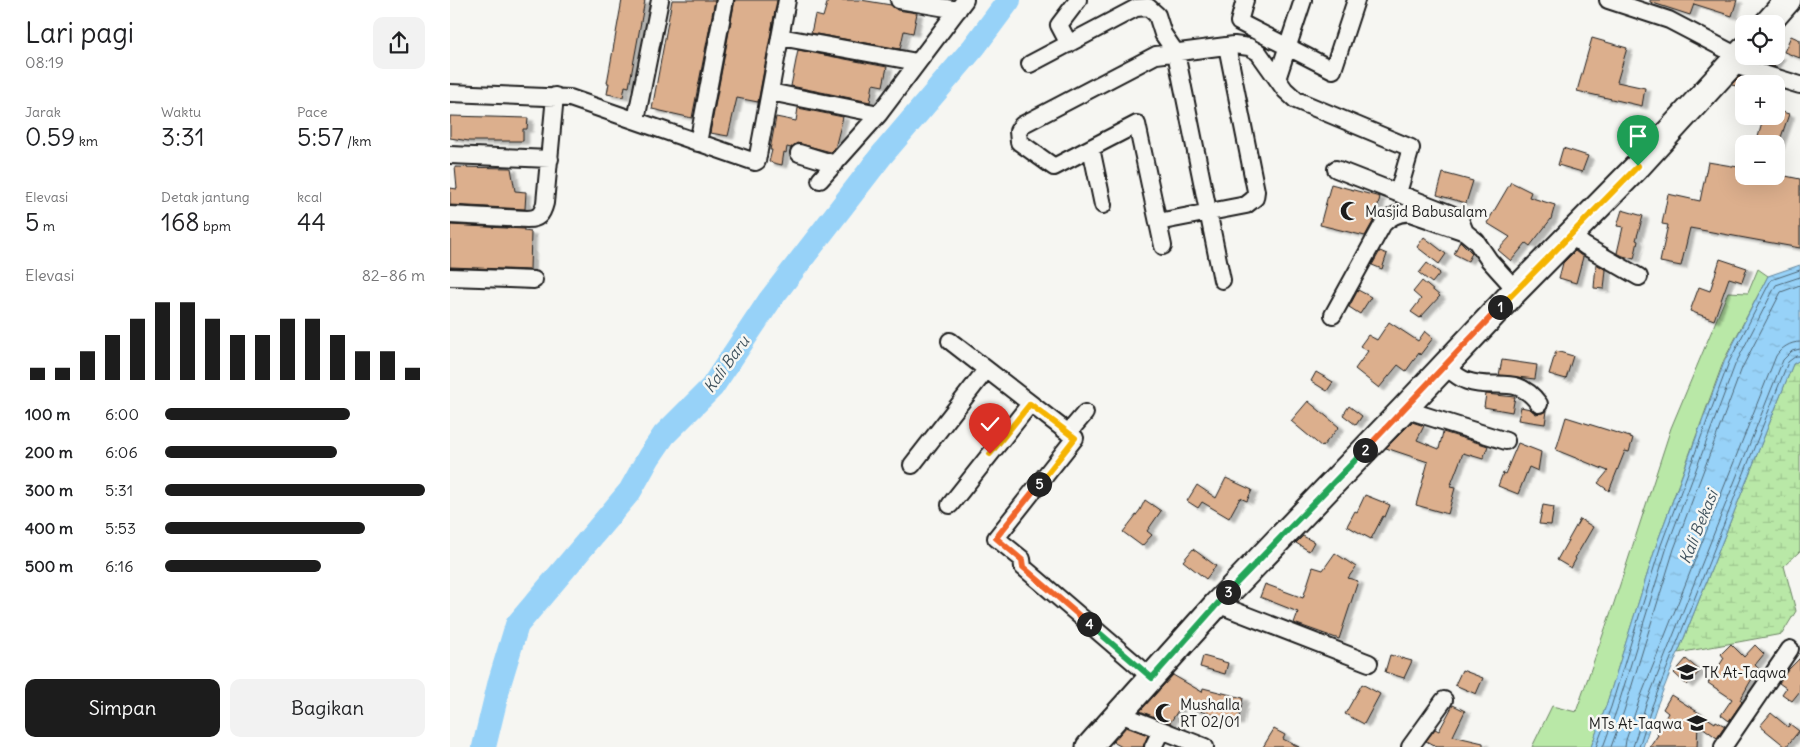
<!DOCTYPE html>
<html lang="id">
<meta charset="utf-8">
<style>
body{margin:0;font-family:Delius,sans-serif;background:#f2f2f2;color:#202124;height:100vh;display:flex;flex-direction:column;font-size:19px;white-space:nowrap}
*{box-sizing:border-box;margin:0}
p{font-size:16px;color:#757577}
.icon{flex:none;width:28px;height:28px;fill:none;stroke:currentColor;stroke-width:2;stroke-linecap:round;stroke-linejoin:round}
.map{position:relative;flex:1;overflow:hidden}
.sheet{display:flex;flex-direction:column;background:#fff;width:450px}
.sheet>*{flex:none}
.buttons{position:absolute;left:1285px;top:15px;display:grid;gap:10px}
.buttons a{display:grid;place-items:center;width:50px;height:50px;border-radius:10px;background:#fff;box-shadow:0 5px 20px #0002;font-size:25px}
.pin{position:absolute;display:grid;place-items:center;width:42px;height:42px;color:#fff;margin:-51px -21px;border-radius:50% 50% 50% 0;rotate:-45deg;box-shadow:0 0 5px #0007}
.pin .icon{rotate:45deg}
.km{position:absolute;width:25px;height:25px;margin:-12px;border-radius:50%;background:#222;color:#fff;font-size:14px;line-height:25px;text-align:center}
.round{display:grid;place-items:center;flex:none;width:52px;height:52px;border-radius:10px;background:#f2f2f2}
.head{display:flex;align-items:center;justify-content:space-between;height:85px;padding:0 25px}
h1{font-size:28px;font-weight:600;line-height:38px}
.stats{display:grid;grid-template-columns:repeat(3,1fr);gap:8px;height:85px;padding:5px 25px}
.stats div{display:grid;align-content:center}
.stats b{font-size:25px;font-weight:600}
.stats small{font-size:14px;font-weight:400}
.stats p{font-size:14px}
.chart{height:140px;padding:10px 25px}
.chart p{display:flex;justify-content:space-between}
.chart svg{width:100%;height:90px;margin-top:5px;stroke:#1c1c1c;stroke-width:6}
.cta{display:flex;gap:10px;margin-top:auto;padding:10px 25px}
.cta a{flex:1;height:58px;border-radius:10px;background:#1c1c1c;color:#fff;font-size:20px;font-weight:600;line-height:58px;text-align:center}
.cta a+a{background:#f2f2f2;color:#202124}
ul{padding:0 25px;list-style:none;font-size:16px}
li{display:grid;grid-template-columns:80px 60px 1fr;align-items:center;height:38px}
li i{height:12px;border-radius:6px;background:#1c1c1c}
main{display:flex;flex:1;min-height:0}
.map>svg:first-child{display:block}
.grass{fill:#b9e8a7;stroke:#6a8262}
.wetland{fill:url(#wetland-marsh);stroke:#6a8262}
.water{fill:url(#water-ripples);stroke:#6689a0}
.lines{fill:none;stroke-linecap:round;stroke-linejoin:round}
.shore{stroke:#4d6574;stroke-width:1}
.river{stroke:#97d2f8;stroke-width:24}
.building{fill:#dcaf8d;stroke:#1c1c1c;filter:url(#shadow)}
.minor-casing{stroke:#1c1c1c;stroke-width:20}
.primary-casing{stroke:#1c1c1c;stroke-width:29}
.minor{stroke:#f6f6f2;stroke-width:16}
.primary{stroke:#f6f6f2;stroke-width:25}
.split-1-casing{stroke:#fff;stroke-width:10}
.split-2-casing{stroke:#fff;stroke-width:10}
.split-3-casing{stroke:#fff;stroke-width:10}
.split-4-casing{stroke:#fff;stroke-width:10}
.split-5-casing{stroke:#fff;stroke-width:10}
.split-6-casing{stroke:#fff;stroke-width:10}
.split-1{stroke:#f5b400;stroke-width:6}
.split-2{stroke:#f0652b;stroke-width:6}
.split-3{stroke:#22a559;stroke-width:6}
.split-4{stroke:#22a559;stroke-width:6}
.split-5{stroke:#f0652b;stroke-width:6}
.split-6{stroke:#f5b400;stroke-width:6}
.labels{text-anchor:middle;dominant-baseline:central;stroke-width:5;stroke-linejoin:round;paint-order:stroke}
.poi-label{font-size:15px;fill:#1c1c1c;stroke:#f6f6f2;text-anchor:start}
.water-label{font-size:16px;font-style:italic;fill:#41535e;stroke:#f6f6f2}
</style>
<main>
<section class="sheet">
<div class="head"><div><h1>Lari pagi</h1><p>08:19</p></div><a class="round"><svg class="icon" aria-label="share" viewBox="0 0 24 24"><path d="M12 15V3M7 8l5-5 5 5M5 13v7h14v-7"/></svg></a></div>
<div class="stats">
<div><p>Jarak</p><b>0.59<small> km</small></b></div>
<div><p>Waktu</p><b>3:31</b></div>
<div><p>Pace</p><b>5:57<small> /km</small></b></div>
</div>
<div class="stats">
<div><p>Elevasi</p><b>5<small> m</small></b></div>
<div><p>Detak jantung</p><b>168<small> bpm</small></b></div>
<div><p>kcal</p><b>44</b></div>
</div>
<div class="chart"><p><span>Elevasi</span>82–86 m</p>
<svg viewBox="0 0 160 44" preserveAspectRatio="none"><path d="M5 44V38M15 44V38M25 44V30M35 44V22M45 44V14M55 44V6M65 44V6M75 44V14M85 44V22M95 44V22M105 44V14M115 44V14M125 44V22M135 44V30M145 44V30M155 44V38"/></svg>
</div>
<ul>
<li><b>100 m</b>6:00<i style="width:71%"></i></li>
<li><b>200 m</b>6:06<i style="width:66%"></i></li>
<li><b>300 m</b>5:31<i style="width:100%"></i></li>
<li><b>400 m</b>5:53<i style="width:77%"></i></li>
<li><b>500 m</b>6:16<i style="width:60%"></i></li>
</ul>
<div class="cta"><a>Simpan</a><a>Bagikan</a></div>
</section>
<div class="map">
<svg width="1350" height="747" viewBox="0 0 1350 747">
<defs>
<pattern id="wetland-marsh" width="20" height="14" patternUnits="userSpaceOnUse" patternTransform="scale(1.25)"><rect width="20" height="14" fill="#b9e8a7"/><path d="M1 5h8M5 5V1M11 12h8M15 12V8" fill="none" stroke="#9ec68f"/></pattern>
<pattern id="water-ripples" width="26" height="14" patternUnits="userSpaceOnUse" patternTransform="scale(1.25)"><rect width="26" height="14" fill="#97d2f8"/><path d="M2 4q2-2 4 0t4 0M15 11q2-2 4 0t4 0" fill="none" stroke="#82b4d4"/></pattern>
<filter id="shadow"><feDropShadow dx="5.5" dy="3" stdDeviation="1" flood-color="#0004"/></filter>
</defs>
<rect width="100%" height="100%" fill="#f6f6f2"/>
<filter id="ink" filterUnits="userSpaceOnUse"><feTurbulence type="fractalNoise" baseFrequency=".02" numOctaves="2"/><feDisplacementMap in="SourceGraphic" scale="10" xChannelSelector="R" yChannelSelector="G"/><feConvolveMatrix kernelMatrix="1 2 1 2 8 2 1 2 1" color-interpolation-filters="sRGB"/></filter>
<g filter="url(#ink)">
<path class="grass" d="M1308 269 1318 276 1274 360 1207 543 1156 706 1141 747H1082L1102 706 1126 712 1163 606 1221 428 1278 292 1298 293Z"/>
<path class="wetland" d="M1350 360V551L1334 566 1346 611 1332 634 1228 653 1343 364Z"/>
<path class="water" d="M1350 265V360L1343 364 1206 708 1193 747H1141L1156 706 1207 543 1275 360 1318 276Z"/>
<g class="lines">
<path class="shore" d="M1146 747 1161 707 1211 545 1279 362 1321 280 1350 270
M1153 747 1167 709 1217 547 1285 365 1326 285 1350 277
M1161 747 1174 711 1224 549 1292 368 1331 292 1350 285
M1175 747 1176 740 1189 701 1326 356C1331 348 1340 342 1350 342
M1183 747 1196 704 1333 360 1342 351 1350 349
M1189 747 1202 706 1338 362 1346 356H1350"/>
<path class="river" d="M34 747 50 681 67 625 180 491 199 457 214 435 262 387 320 300 431 156 524 47 559 0"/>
</g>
<path class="building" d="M172 0H195L179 87 175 86 173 97 157 94 159 83H157Z
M222 0H265L242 118 202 109Z
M285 0H327L308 102 287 98 278 136 260 133Z
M378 0H411L441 5 447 10 467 13 463 33 454 31 450 49 361 33 365 15 373 17Z
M1200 0H1287L1282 16 1244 4 1240 15 1200 2Z
M1341 36 1350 40V58L1334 52Z
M1142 38 1177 48 1167 82 1195 88 1192 106 1127 91Z
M348 50 437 67 433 86 423 84 420 102 341 86Z
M1306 56H1330L1324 67 1304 61Z
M1289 77 1295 79 1293 87 1281 85Z
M348 108 393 117 385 148 381 152 347 143 341 148 337 147 336 153 334 152 332 165 319 162 322 150H320L326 117 346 121Z
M1326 110 1339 114 1328 146 1326 144H1306L1314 116H1326Z
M0 116 78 118 77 129H73V141H19L0 138Z
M1113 148 1138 156 1132 172 1108 165Z
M1258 162 1294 168V176H1326V174L1350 179V248L1240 228 1231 266 1210 262 1218 225 1212 224 1218 194 1250 201Z
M5 167 61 168 65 191 76 192 75 209 0 205V188L7 189Z
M993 173 1023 181 1016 203 987 195Z
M1061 182 1081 192 1079 197 1105 205 1101 219 1080 246 1076 243 1061 261 1048 250 1060 237 1037 223Z
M881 184 930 197 925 218 915 236 870 225Z
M1172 210 1193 216 1186 240 1188 241 1184 259 1173 256 1167 253 1173 227 1167 226Z
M0 225 74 229V231L81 232 80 270 0 267Z
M974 237 996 254 989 264 967 247Z
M1010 241 1022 253 1018 261 1004 254Z
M930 251 937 254 932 269 922 265Z
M1125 251 1133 257 1126 283 1109 278 1113 263Z
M1270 259 1297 268 1292 282 1279 278 1264 320 1240 311 1249 287 1260 291Z
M977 263 990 273 982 283 969 273Z
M1146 264 1156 270 1154 289 1144 288Z
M972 281 990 296 970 318 961 312 971 299 963 292Z
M908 290 921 297 910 314 899 307Z
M939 322 968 341 975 331 983 338 970 355 969 353 956 371 948 365 929 388 905 369 918 351 910 346 918 335 927 340Z
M1106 351 1123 356 1116 379 1099 374Z
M1052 360 1087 365 1085 379 1049 375Z
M866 372 883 382 877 391 861 381Z
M1036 394 1065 397 1062 412 1034 407Z
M858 401 889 427 872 447 841 421Z
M899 406 912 416 906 425 893 415Z
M1071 407 1080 409 1086 414 1097 411 1095 424 1068 420Z
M1116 417 1183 438 1179 452 1175 451 1159 491 1148 483 1158 471 1106 450Z
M962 422 974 426 967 440 989 449 993 432 1038 446 1033 459 1013 453 1000 487 1005 488 998 514 966 505 978 462 936 448Z
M1068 443 1091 452 1088 471 1079 467 1068 494 1048 486 1053 473 1055 474Z
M776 478 802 490 797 501 790 498 779 518 752 502 748 508 737 501 747 485 766 498Z
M915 495 940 505 935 517 933 516 921 539 897 526 905 511 907 512Z
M695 500 711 511 697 531 702 535 692 546 673 532 690 510Z
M1093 505 1104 507 1101 525 1089 524Z
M1130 519 1143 527 1125 558 1126 559 1121 568 1107 560Z
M853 536 864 542 859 551 846 543Z
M743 549 766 566 756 579 733 561Z
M885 553 906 567 898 578 908 581 889 639 844 623 848 612 810 597 815 584 853 598 863 567 873 570Z
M1281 644 1294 657 1305 645 1314 654 1305 665 1308 668 1290 700 1292 702 1279 721 1271 715 1282 699 1258 683 1274 658 1271 654Z
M940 655 962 661 954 678 935 672Z
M753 656 778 663 775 674 750 667Z
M1350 658V691L1342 701 1332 694 1336 688 1329 683 1338 670Z
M1236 659 1250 671 1237 685 1224 673Z
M1012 670 1033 678 1026 694 1005 685Z
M723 675 752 692 753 688 793 698 788 722 768 720 769 716 731 706 720 723 690 711Z
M912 684 930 694 914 724 895 714Z
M1221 695 1265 723 1266 721 1275 726 1267 738 1248 724 1247 747H1200L1208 735 1207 734 1218 713 1213 709Z
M1003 705 1015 711 1003 736 1033 743V747H987L976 741 985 729 989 731Z
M1321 713 1338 727 1340 724 1349 731 1336 747 1310 726Z
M676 727 698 735 693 747H672L663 742Z
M824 729 835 735 833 739 849 747H813Z"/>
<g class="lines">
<defs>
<path id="minor" d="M449 0 508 10
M795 0 789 22 883 70 906 0
M1158 0 1219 20 1288 56
M330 37 467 62
M619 44 609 25 628 0
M580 64 686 8 698 7 707 15 713 34 726 53 772 280
M1281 64 1350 85
M827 79 853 0
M320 92 429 114
M0 93 120 98 305 162 307 161 337 0
M186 120 210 0
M248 143 275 0
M641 148 653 205
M349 153 385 164
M0 155 100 159
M886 169 1009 217 1015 232
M370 180 429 114 515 0
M0 215 77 219C88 219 92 215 95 203L105 96
M708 222 796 205 805 198 806 191 777 46
M1121 235 1135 246 1189 277
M713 246 687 124 604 167 569 142 568 131 572 125 706 55 784 45 799 47 808 52 835 90 846 100 961 148 948 193
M0 277 84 280
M883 315 933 224C941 216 949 212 960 213L1015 232 1026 241 1039 260 1066 290
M500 341 625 438 546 538 572 559 573 567 702 678
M994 365C1001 371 1008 378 1017 381 1045 391 1067 373 1089 404
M954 409 1056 441
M618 433 635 413
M462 465 536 370
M500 505 580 404
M767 604 919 663
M670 714 755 747
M703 747 711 731
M960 747 994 700
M1273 747 1340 649"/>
<path id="primary" d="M1317 24 1338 0
M639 747 767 604 954 409 1066 290 1188 166 1294 50"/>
</defs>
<use href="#minor" class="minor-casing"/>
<use href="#primary" class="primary-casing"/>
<use href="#minor" class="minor"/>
<use href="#primary" class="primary"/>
</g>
</g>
<g class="lines" filter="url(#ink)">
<defs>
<path id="split-1" d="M1050 307 1188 166"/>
<path id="split-2" d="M915 450 1050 307"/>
<path id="split-3" d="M778 592 915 450"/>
<path id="split-4" d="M639 624 702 678 778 592"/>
<path id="split-5" d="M589 484 546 538 572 560 573 567 639 624"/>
<path id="split-6" d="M540 454 580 404 625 438 589 484"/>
</defs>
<use href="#split-1" class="split-1-casing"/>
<use href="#split-2" class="split-2-casing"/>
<use href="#split-3" class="split-3-casing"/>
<use href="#split-4" class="split-4-casing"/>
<use href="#split-5" class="split-5-casing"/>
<use href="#split-6" class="split-6-casing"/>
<use href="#split-1" class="split-1"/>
<use href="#split-2" class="split-2"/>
<use href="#split-3" class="split-3"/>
<use href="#split-4" class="split-4"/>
<use href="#split-5" class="split-5"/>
<use href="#split-6" class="split-6"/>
</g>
<defs>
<symbol id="mosque-bare" viewBox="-9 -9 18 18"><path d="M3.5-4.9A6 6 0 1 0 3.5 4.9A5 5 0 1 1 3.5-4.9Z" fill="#1c1c1c" stroke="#f6f6f2" stroke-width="2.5" paint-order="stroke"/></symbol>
<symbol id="school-bare" viewBox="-9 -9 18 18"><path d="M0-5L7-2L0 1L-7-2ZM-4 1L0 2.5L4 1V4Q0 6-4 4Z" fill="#1c1c1c" stroke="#f6f6f2" stroke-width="2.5" paint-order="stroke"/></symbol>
</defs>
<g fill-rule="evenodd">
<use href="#mosque-bare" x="886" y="197" width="28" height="28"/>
<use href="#school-bare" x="1223" y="658" width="28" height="28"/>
<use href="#mosque-bare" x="701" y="699" width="28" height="28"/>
<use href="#school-bare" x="1233" y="709" width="28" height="28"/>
</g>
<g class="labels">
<g class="poi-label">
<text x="915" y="211">Masjid Babusalam</text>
<text x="1252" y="672">TK At-Taqwa</text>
<text x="730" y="704">Mushalla<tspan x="730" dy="17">RT 02/01</tspan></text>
<text x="1232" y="723" text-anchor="end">MTs At-Taqwa</text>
</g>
<g class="water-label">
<text transform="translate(276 364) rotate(-54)">Kali Baru</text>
<text transform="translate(1248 527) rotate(-68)">Kali Bekasi</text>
</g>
</g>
</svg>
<div class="buttons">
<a><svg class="icon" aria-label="locate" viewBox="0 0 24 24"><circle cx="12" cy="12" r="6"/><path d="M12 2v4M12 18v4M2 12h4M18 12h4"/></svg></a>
<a>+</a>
<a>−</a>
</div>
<div class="pin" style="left:1188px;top:166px;background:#1e9e55"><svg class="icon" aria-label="arrive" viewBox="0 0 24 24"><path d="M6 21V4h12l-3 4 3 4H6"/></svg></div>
<div class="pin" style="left:540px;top:454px;background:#d93025"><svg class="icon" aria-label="check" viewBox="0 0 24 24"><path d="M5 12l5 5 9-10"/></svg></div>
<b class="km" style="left:1050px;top:307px">1</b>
<b class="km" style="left:915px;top:450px">2</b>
<b class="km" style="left:778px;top:592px">3</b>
<b class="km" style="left:639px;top:624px">4</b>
<b class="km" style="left:589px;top:484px">5</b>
</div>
</main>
